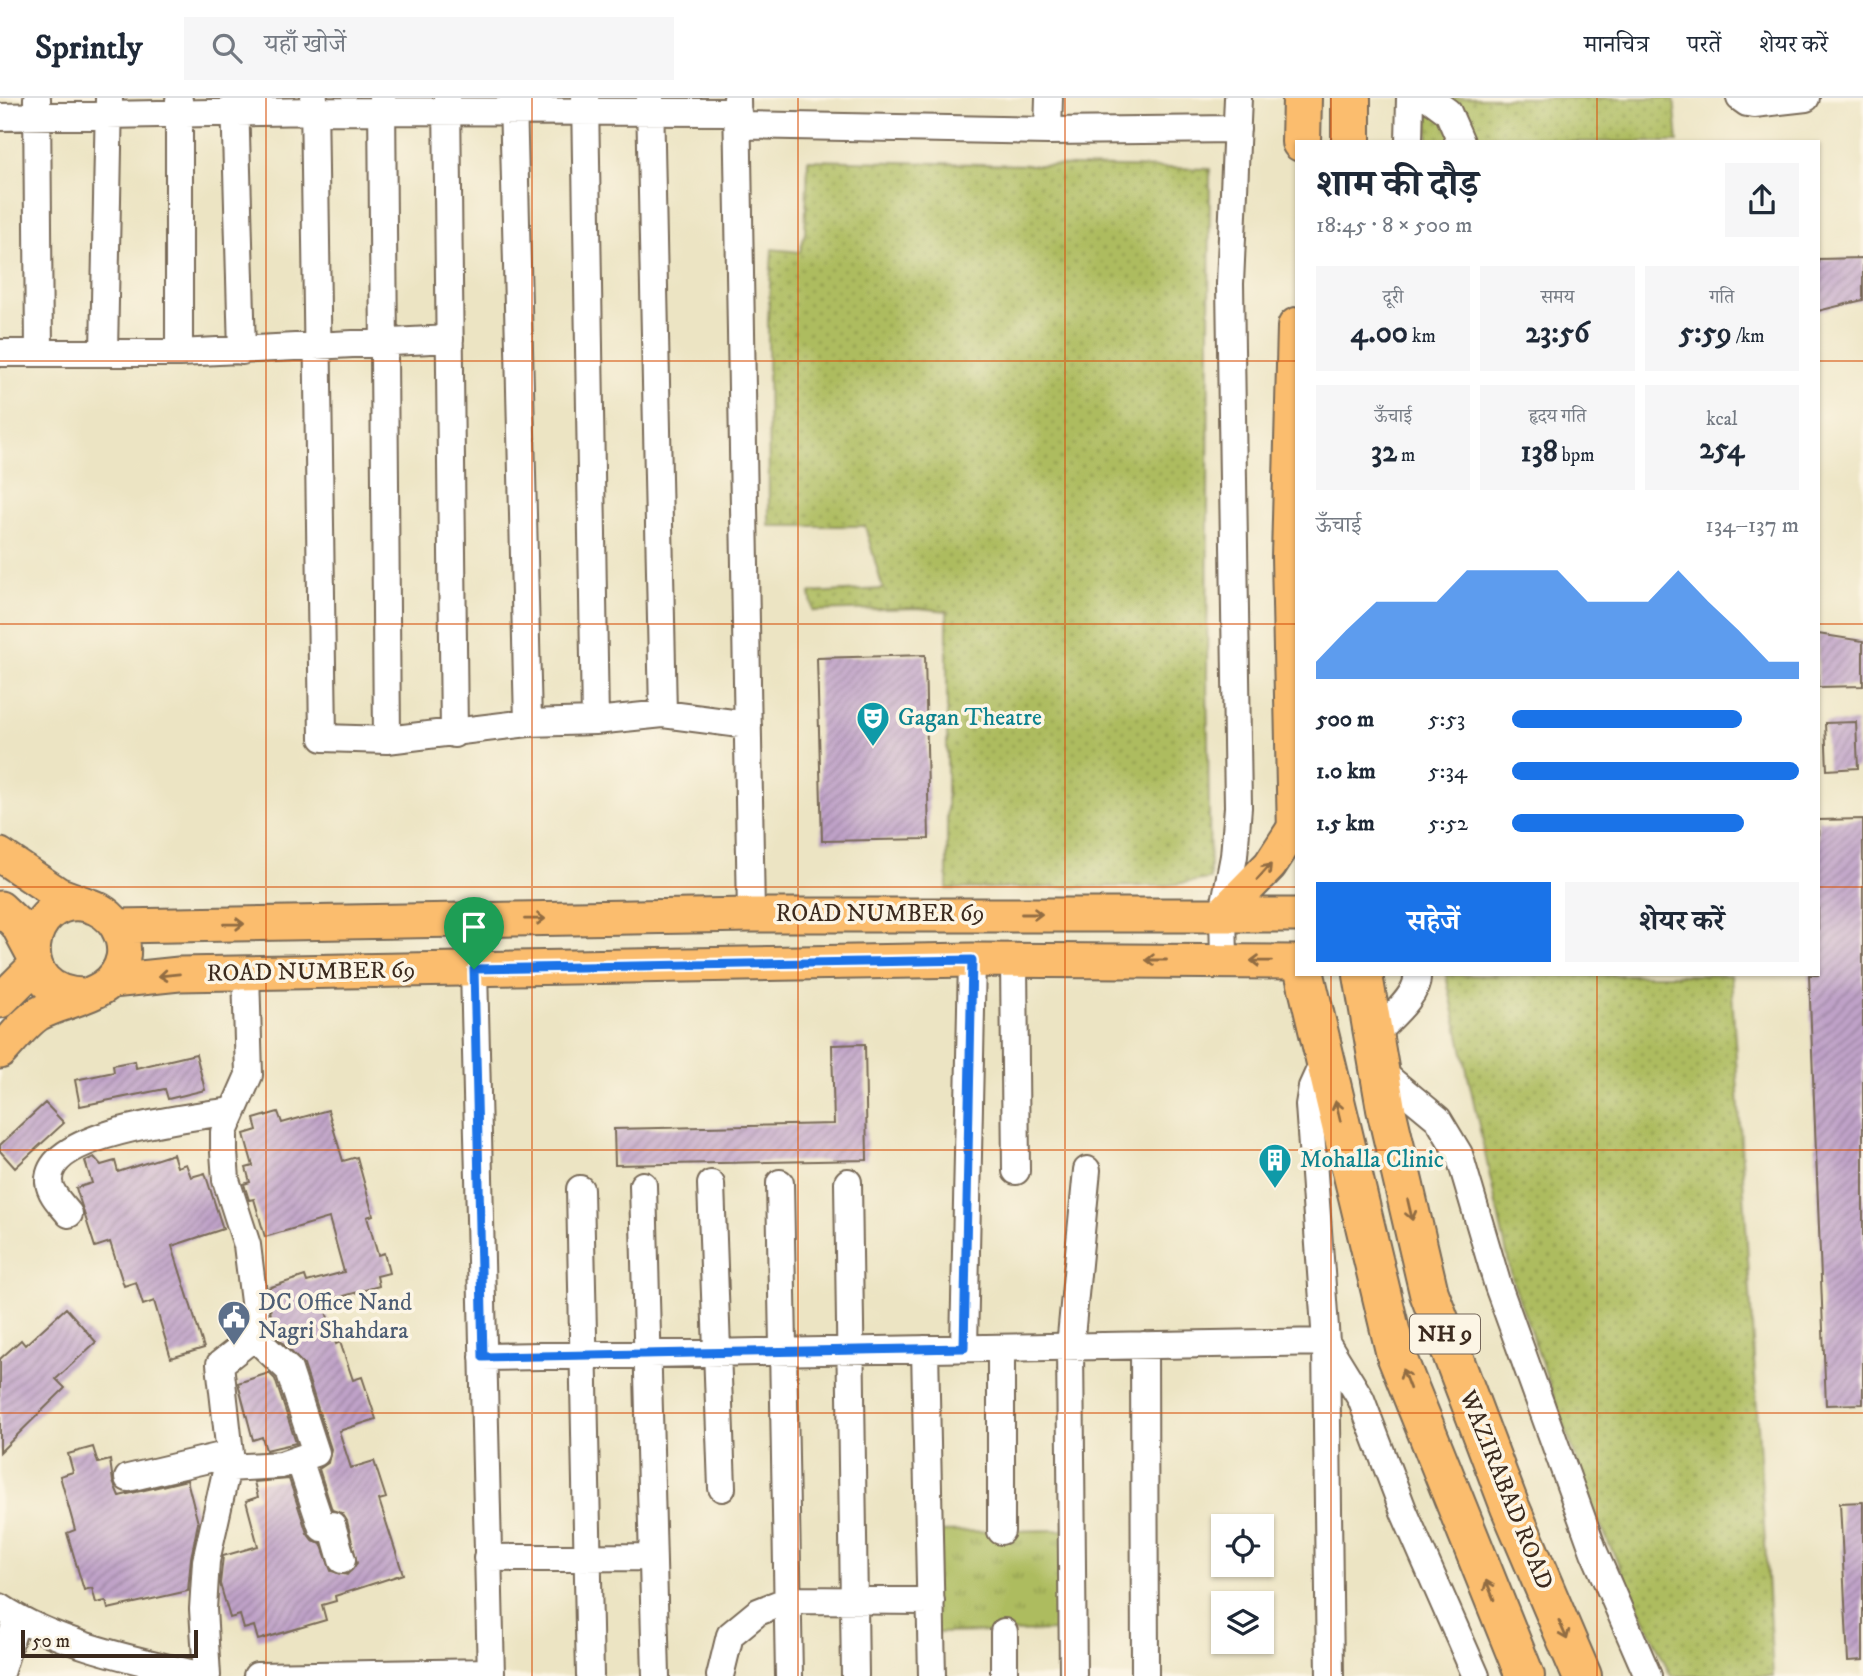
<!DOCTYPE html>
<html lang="hi">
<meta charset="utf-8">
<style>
body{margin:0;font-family:"IM FELL DW Pica","Noto Serif Devanagari",serif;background:#f6f6f7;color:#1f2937;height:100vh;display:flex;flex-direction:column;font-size:26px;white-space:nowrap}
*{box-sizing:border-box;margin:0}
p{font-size:23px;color:#747a83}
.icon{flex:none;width:38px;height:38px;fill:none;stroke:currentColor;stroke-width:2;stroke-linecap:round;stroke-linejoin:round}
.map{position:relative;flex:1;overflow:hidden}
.side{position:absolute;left:1295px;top:42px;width:525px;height:836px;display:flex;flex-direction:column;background:#fff;border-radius:0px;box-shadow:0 2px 5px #0004}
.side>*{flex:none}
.buttons{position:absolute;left:1211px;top:1416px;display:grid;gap:14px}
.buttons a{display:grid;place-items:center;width:63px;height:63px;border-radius:0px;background:#fff;box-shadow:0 2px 5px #0004;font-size:35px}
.scale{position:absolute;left:21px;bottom:18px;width:177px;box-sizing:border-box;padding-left:7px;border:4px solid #3b2a1e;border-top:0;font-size:19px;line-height:24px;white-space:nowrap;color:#3b2a1e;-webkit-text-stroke:5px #fcf5e5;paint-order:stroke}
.pin{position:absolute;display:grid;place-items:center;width:60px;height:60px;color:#fff;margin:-72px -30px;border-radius:50% 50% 50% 0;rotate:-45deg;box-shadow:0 0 7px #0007}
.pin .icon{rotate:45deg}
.round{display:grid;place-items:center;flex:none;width:74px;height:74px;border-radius:0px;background:#f6f6f7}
.headline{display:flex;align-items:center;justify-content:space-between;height:119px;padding:0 21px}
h1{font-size:38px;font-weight:700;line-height:52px}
.metrics{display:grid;grid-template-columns:repeat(3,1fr);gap:10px;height:119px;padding:7px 21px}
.metrics div{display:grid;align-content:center;border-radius:0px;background:#f6f6f7;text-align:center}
.metrics b{font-size:30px;font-weight:700}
.metrics small{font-size:19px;font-weight:400}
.metrics p{font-size:19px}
.chart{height:196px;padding:14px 21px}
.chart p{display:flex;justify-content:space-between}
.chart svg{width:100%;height:126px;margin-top:7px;fill:#1a73e8;opacity:.7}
.button{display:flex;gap:14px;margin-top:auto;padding:14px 21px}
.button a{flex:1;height:80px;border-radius:0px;background:#1a73e8;color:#fff;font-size:28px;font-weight:700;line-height:80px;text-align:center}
.button a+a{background:#f6f6f7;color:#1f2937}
ul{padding:0 21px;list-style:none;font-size:23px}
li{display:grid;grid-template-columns:112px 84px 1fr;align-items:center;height:52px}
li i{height:18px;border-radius:9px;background:#1a73e8}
header{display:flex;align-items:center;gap:42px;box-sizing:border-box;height:98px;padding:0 35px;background:#fff;border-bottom:2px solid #e0e1e3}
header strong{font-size:33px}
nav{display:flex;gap:38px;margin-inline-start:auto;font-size:24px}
.search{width:490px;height:63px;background:#f6f6f7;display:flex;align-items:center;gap:18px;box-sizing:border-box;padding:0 24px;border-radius:0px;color:#747a83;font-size:26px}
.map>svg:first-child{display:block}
.grass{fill:url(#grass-dots);stroke:#74733e;stroke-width:2}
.park{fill:url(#park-tufts);stroke:#74733e;stroke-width:2}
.building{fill:url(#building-hatch)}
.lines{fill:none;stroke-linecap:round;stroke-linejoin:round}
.minor-casing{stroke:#796b58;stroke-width:30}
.major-casing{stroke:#796b58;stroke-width:37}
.highway-casing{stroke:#796b58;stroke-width:42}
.minor{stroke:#fff;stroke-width:26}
.major{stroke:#fbbd6e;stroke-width:33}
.highway{stroke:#fbbd6e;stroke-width:38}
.oneway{stroke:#916c42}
.route-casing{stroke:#fff;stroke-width:14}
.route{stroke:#1a73e8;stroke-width:9}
.grid{fill:none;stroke:#d7540e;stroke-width:2;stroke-opacity:0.55}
.labels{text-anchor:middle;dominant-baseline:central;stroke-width:7;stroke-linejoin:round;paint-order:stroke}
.shield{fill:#fcf5e5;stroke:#75675a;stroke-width:2}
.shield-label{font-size:23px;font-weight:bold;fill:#3b2a1e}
.culture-label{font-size:24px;fill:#0d838f;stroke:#fcf5e5;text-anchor:start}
.street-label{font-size:24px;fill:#3b2a1e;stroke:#fcf5e5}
.service-label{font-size:24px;fill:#4e5e75;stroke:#fcf5e5;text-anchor:start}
</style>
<header>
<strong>Sprintly</strong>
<div class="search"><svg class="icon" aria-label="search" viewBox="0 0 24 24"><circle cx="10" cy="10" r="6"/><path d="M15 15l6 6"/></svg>यहाँ खोजें</div>
<nav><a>मानचित्र</a><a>परतें</a><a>शेयर करें</a></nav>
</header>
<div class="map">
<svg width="1863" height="1578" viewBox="0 0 1863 1578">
<defs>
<pattern id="grass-dots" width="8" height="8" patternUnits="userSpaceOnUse" patternTransform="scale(1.75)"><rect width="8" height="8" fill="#adbc5f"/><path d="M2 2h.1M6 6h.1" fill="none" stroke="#8e994e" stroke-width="1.8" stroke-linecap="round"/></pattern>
<pattern id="park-tufts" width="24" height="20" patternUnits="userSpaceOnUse" patternTransform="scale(1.75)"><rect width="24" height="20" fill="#adbc5f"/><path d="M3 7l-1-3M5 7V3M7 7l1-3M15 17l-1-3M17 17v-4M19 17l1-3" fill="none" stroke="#8e994e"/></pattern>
<pattern id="building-hatch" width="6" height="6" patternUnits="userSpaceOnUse" patternTransform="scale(1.75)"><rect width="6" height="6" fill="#bfa2c8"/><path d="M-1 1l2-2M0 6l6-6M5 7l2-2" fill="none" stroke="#9c84a2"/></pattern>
</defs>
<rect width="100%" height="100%" fill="#fcf5e5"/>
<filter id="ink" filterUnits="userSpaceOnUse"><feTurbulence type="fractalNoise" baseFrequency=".0143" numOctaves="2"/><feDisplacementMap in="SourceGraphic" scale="14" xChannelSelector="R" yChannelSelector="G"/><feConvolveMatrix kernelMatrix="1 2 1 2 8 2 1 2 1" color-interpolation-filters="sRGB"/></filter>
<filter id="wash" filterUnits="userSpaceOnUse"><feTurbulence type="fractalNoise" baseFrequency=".00686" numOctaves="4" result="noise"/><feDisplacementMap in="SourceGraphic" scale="28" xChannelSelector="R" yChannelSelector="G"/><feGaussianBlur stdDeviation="1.57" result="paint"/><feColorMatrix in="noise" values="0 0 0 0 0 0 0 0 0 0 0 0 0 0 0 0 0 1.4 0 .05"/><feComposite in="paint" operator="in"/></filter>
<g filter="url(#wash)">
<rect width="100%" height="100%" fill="#ece4c3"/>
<path class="grass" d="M1429 0H1674L1678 44H1428Z
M808 62 1210 71 1207 576 1210 781 1162 788 947 791V513L918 510 813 513 810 495 883 491 865 428H769L768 223 772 151 800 154 805 135Z
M1446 877H1731L1773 1578H1671L1598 1422 1513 1184Z"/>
<path class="park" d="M1071 1432 1072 1533 932 1535 931 1434Z"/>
<g id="blocks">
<path class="building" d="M1863 160V202L1818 213V161Z
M1818 536 1863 543V588L1818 589Z
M925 557 929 741 822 743 817 560Z
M1856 624 1858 670 1827 672 1825 625Z
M1863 721V1306L1826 1307 1809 877H1818V722Z
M865 946 867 1062 615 1067 614 1031 834 1026 832 947Z
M196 956 205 992 168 1001 165 991 80 1008 75 982 114 974 113 967 135 963 136 970Z
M45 1005 64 1025 15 1070 0 1053V1047Z
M328 1012 343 1063 357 1059 373 1117 367 1119 378 1157 384 1155 389 1175 377 1178 379 1188 323 1204 336 1246 340 1244 353 1282 362 1279 376 1321 339 1333 351 1370 374 1363 386 1400 379 1402 403 1476 335 1498 336 1503 322 1507 326 1522 258 1542 254 1528 244 1531 240 1517 230 1520 220 1486 223 1458 258 1448 246 1403 258 1399 254 1384 289 1381 307 1435 312 1442 321 1445 331 1473 347 1477 357 1465 347 1423 342 1415 332 1412 319 1371 328 1365 331 1351 304 1267 272 1234 270 1206 273 1205 268 1190 305 1178 307 1184 344 1174 329 1120 265 1139 254 1101 249 1102 244 1086 250 1084 246 1070 253 1068 244 1036 257 1032 254 1021 278 1014 282 1025Z
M173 1056 177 1069 186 1066 191 1079 205 1075 223 1131 172 1148 204 1250 171 1260 154 1203 143 1207 136 1184 124 1188 110 1144 95 1149 76 1090 92 1085 85 1063 94 1059 101 1067 115 1063 118 1074Z
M66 1210 96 1244 56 1281 65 1290 0 1354V1261L21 1242 25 1247Z
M269 1275 275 1281 296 1345 266 1352 262 1339 253 1342 238 1285Z
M93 1349 98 1365 110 1362 113 1384 119 1398 187 1382 198 1425 191 1460 188 1493 108 1511 106 1503 96 1505 92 1490 84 1492 67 1435 75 1432 60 1378 73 1374 68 1356Z
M1863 1404V1562L1848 1563 1840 1405Z"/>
</g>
</g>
<g filter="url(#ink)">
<use href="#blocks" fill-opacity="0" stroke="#796b58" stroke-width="2"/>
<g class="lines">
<defs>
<path id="minor" d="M37 0 39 254
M235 0 242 253
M314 0 323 640 387 642 528 625 595 623 663 616 748 627
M382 0 387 642
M447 0 454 636
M513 0 528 625
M585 0 595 623
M650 0 663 616
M737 0 751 817
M1429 0 1448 14 1461 44
M1740 0 1747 5 1754 6 1806 0
M0 19 315 13 738 14
M740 27 1048 33 1237 31
M1048 33 1049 0
M1409 44 1410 0
M104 254 109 0
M0 255H179L450 241
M179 255V2
M1224 862 1223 815 1234 758 1238 709 1230 186 1238 0
M1014 863 1016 1073
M474 871 491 1578
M1375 936C1388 921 1419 898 1417 877
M1326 958 1312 989 1309 1007 1326 1244 1330 1578
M1380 973 1438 1021 1459 1056 1498 1188 1594 1454 1648 1578
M848 1084 855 1578
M780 1085 789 1578
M711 1086 722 1390
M643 1087 656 1578
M580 1091 590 1578
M69 1116C62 1107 50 1096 49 1084 46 1033 196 1019 231 1013
M1144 1247 1145 1578
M964 1250 972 862
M1001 1250V1433
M925 1251 932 1578
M483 1259 1326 1244 1361 1301 1404 1414 1476 1578
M299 1361 322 1430 332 1427 342 1462
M227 1370 281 1367 316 1355 289 1272 254 1239
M128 1380 230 1356
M487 1460 652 1459
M0 1509C55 1546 139 1563 203 1578
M1004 1534V1578
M0 1575 17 1521
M207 1578 203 1511 206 1463 230 1356 220 1266 254 1239 257 1228 247 1147 226 1082 224 1054V1034L249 977 246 875
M257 1578 491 1574
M720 1578 730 1537 758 1514 788 1502 931 1503
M1073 1578 1070 1249 1087 1072"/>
<path id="major" d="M0 757 58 796 88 807
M0 810 17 826 32 854
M1223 815 1270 767 1296 727
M117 828 751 817H1297
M112 883 179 876 972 862 1297 864
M0 903 35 868
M0 954C12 942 24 925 38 916 68 899 115 900 123 860 125 849 122 838 117 829 111 818 99 810 87 807 25 793 7 899 86 897"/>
<path id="highway" d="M1301 44 1302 0
M1351 44V0
M1297 229 1291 459 1297 737
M1305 877 1396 1257 1525 1578
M1363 877 1386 1011 1429 1195 1510 1409 1582 1578"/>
</defs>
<use href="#minor" class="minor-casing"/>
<use href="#major" class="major-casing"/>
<use href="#highway" class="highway-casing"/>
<use href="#minor" class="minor"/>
<use href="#major" class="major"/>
<use href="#highway" class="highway"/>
</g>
<defs><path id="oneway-shaft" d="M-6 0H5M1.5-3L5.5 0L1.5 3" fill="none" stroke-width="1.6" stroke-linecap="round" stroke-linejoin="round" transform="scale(1.75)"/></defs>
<g class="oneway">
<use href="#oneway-shaft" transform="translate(1264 774) rotate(-48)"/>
<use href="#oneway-shaft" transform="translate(1032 816)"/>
<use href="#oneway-shaft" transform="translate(535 821) rotate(-1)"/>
<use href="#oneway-shaft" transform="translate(234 826) rotate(-1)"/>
<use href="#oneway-shaft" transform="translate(1156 862) rotate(180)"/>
<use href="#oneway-shaft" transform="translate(1261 863) rotate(-179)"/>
<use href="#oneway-shaft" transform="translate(169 877) rotate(174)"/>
<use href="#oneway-shaft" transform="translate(1338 1013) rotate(-103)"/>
<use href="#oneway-shaft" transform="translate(1410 1112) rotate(77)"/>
<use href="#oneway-shaft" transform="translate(1406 1281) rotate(-111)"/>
<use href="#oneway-shaft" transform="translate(1490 1492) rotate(-112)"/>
<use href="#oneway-shaft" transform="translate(1563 1532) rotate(67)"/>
</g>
</g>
<g class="lines" filter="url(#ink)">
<defs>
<path id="route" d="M972 862 964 1250 483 1259 474 871Z"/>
</defs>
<use href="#route" class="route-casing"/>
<use href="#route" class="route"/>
</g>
<path class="grid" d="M266 0V1578M532 0V1578M798 0V1578M1065 0V1578M1331 0V44M1597 0V44M0 263H1297M1818 263H1863M0 526H1297M1818 526H1863M0 789H1297M1818 789H1863M1331 877V1578M1597 877V1578M0 1052H1863M0 1315H1863"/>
<defs>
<symbol id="theatre-pin" viewBox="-11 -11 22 30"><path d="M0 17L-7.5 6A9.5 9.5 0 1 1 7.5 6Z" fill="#0f9aa8" stroke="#fcf5e5"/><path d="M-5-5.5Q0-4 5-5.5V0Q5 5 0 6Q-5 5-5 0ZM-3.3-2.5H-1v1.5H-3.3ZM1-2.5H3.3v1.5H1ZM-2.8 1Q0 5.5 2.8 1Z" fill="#fff"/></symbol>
<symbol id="building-pin" viewBox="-11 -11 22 30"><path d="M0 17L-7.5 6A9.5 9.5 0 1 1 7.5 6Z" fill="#0f9aa8" stroke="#fcf5e5"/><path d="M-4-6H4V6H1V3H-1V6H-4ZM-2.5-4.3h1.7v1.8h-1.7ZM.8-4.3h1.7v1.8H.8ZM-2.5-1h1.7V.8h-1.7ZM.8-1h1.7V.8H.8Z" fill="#fff"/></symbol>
<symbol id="civic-pin" viewBox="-11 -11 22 30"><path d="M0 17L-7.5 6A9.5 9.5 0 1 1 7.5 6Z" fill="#5c6f8a" stroke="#fcf5e5"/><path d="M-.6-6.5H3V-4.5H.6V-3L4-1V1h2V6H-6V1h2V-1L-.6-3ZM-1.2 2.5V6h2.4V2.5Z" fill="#fff"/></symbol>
</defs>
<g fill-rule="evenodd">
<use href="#theatre-pin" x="854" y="601" width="38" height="52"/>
<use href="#building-pin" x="1256" y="1043" width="38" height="52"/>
<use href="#civic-pin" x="215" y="1200" width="38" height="52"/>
</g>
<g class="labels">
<rect class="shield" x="1410" y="1216.5" width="70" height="39" rx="5"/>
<g class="shield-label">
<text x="1445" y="1236">NH 9</text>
</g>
<g class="culture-label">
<text x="898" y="620">Gagan Theatre</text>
<text x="1300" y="1062">Mohalla Clinic</text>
</g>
<g class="street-label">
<text x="880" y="816">ROAD NUMBER 69</text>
<text transform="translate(311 874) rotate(-1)">ROAD NUMBER 69</text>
<text transform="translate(1506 1392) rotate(68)">WAZIRABAD ROAD</text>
</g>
<g class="service-label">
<text x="258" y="1205">DC Office Nand<tspan x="258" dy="28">Nagri Shahdara</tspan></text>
</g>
</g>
</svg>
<div class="buttons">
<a><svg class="icon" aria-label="locate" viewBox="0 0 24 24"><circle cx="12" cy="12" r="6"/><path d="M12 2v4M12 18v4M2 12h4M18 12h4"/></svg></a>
<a><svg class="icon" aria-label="layers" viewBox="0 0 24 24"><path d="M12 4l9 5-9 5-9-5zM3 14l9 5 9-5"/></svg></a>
</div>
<div class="scale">50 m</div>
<div class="pin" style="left:474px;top:871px;background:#1e9e55"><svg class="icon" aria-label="arrive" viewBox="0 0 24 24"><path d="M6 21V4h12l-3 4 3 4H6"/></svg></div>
<section class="side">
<div class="headline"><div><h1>शाम की दौड़</h1><p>18:45 · 8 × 500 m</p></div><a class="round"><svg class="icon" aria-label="share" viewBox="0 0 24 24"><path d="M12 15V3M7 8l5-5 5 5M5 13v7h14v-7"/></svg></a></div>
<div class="metrics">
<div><p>दूरी</p><b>4.00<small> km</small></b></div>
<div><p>समय</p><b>23:56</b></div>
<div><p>गति</p><b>5:59<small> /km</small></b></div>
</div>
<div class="metrics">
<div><p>ऊँचाई</p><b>32<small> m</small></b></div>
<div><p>हृदय गति</p><b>138<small> bpm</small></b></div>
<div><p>kcal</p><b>254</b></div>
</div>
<div class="chart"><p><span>ऊँचाई</span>134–137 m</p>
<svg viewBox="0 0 160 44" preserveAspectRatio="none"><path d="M0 44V38L10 27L20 17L30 17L40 17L50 6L60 6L70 6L80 6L90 17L100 17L110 17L120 6L130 17L140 27L150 38L160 38V44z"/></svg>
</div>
<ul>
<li><b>500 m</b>5:53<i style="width:80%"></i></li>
<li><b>1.0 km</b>5:34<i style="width:100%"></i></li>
<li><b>1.5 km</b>5:52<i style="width:81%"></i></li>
</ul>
<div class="button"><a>सहेजें</a><a>शेयर करें</a></div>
</section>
</div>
